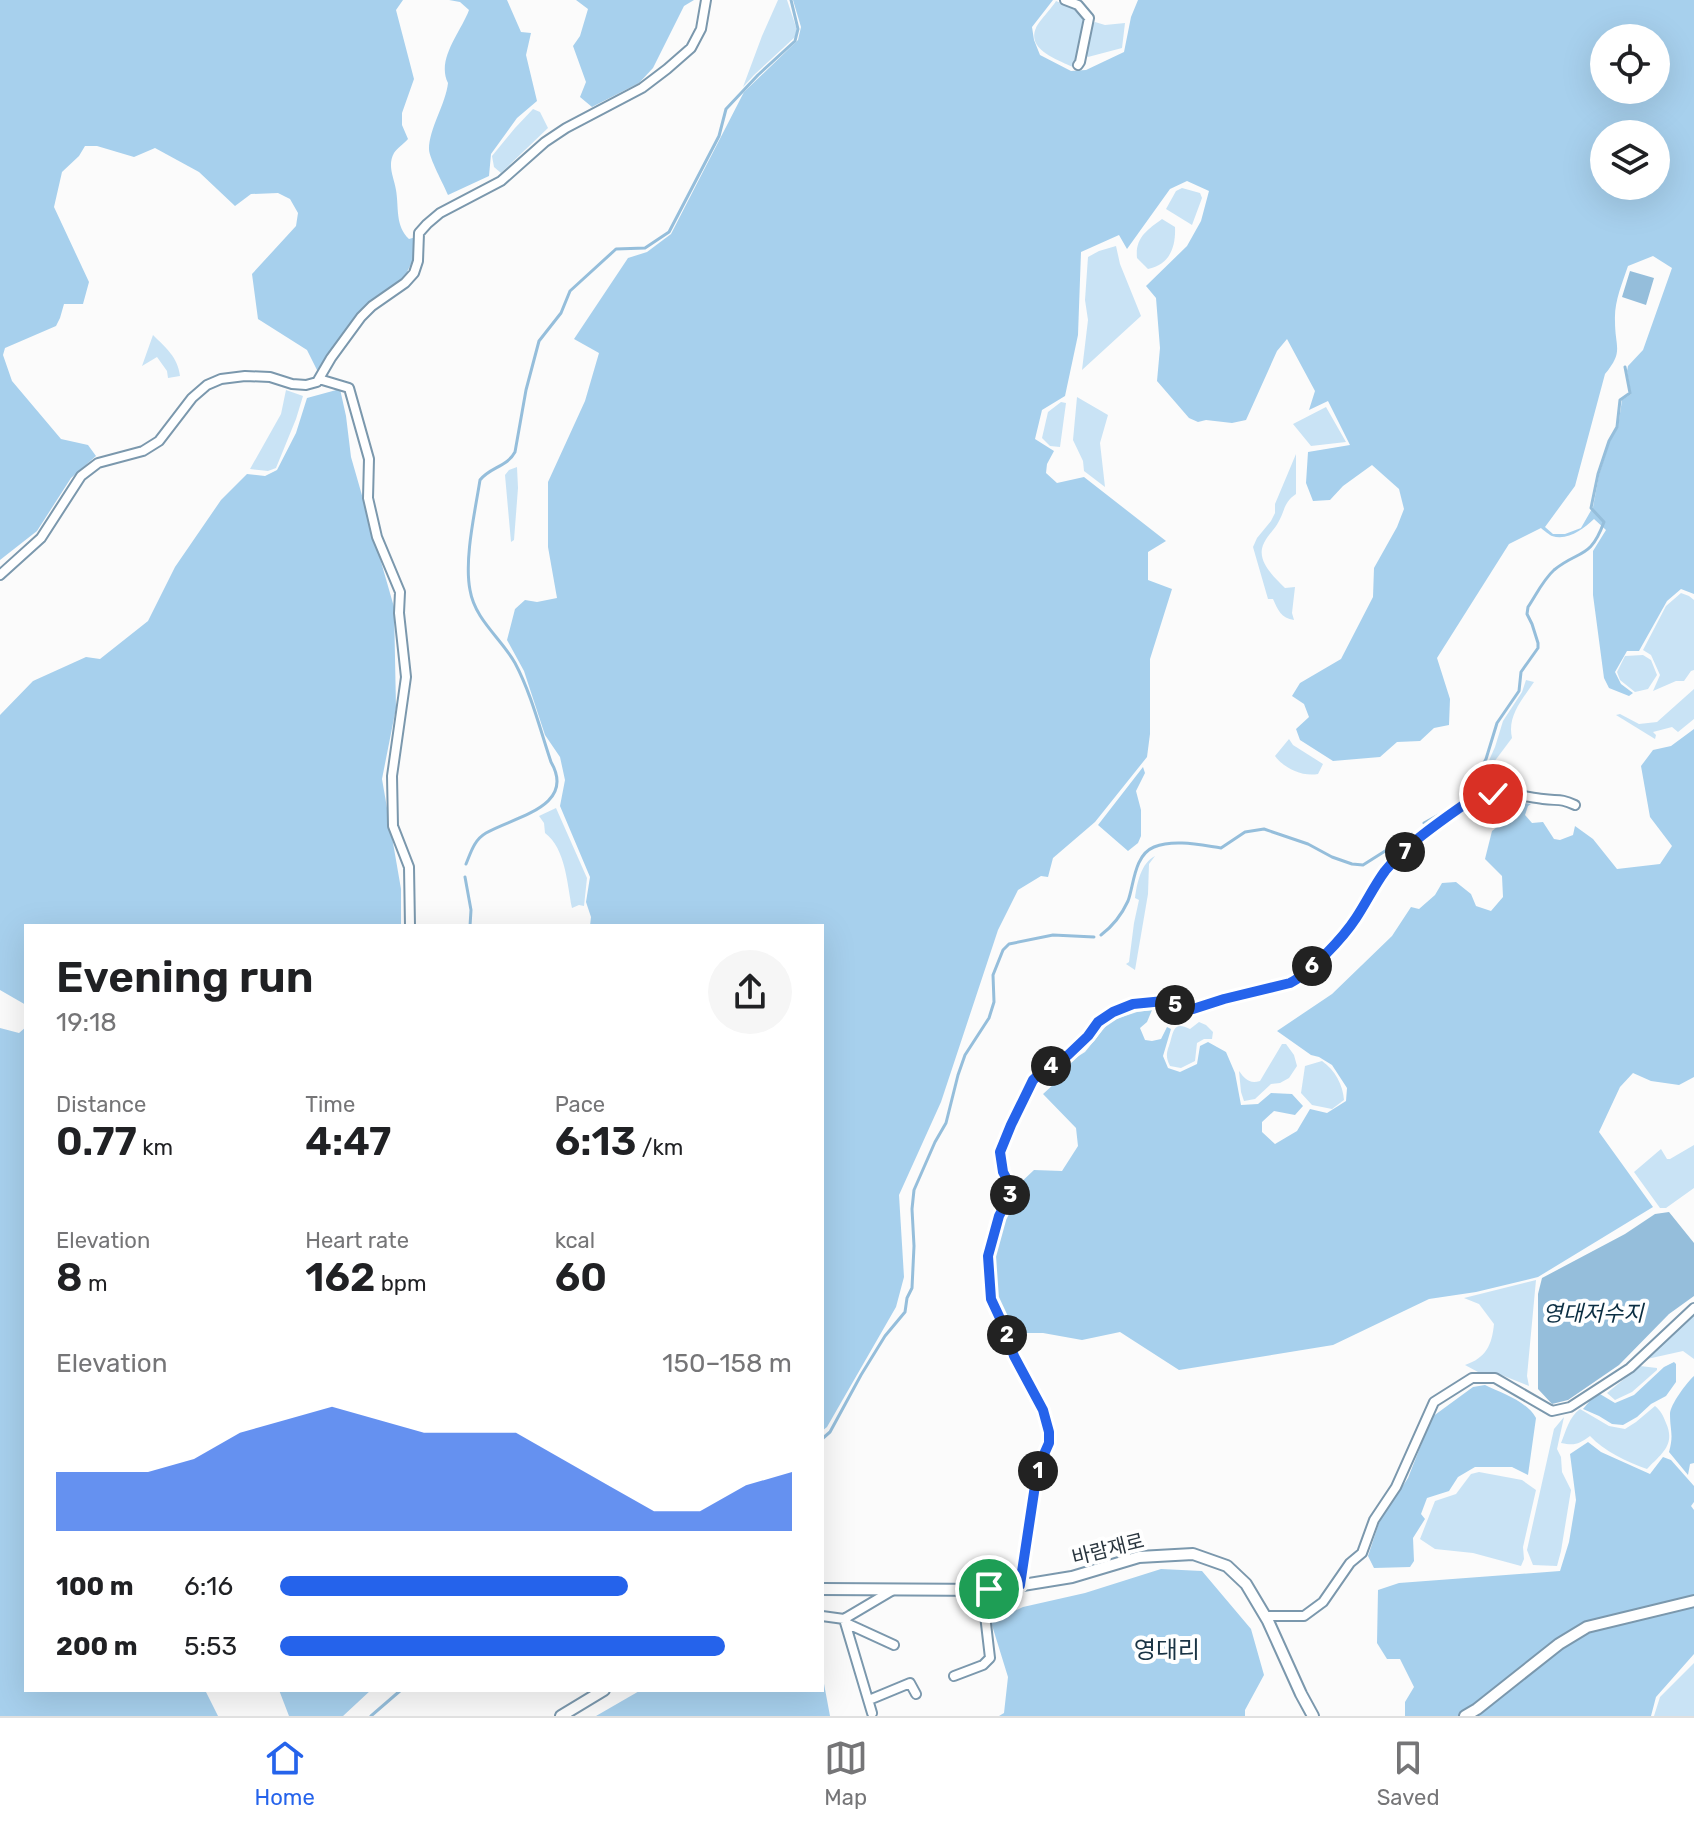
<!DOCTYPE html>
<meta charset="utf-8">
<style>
body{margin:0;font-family:Rubik,"Noto Sans KR",sans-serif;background:#f6f6f6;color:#202124;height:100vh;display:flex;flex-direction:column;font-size:30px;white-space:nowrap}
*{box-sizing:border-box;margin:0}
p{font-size:26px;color:#757577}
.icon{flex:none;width:44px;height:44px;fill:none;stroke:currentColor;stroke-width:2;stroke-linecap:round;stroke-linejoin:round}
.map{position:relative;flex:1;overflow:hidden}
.side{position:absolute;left:24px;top:924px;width:800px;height:768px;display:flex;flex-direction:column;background:#fff;border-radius:0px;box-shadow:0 8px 32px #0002}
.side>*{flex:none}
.buttons{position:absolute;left:1590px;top:24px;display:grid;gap:16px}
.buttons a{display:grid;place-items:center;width:80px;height:80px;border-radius:50%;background:#fff;box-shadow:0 8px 32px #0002;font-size:40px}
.pin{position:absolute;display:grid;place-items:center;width:68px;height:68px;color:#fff;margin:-34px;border:4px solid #fff;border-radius:50%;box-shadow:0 2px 8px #0007}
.km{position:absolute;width:40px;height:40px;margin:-20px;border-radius:50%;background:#222;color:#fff;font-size:22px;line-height:40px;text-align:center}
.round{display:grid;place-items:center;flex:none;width:84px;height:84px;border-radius:42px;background:#f6f6f6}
.head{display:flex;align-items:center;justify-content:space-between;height:136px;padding:0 32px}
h1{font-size:44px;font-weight:600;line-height:60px}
.figures{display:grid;grid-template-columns:repeat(3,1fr);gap:12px;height:136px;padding:8px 32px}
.figures div{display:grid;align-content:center}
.figures b{font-size:40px;font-weight:600}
.figures small{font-size:22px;font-weight:400}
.figures p{font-size:22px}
.chart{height:224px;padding:16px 32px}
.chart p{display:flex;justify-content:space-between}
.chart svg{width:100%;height:144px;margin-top:8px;fill:#2563eb;opacity:.7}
ul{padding:0 32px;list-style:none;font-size:26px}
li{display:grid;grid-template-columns:128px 96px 1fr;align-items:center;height:60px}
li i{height:20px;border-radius:10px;background:#2563eb}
.dock{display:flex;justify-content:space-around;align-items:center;height:112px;border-top:2px solid #e0e0e0;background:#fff;font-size:22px;color:#757577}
.dock a{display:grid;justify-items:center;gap:4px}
.dock .active{color:#2563eb}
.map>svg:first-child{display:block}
.green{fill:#c9e3f5}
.forest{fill:#a7d0ed;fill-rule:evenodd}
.water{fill:#95bedb}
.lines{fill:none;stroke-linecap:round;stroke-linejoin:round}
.stream{stroke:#95bedb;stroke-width:3}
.minor-casing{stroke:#7b98ad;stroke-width:12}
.tertiary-casing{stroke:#7b98ad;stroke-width:14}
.minor{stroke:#fff;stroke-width:8}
.tertiary{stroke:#fff;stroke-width:10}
.route-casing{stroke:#fff;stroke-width:16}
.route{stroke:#2563eb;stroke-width:10}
.labels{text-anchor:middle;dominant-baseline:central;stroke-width:8;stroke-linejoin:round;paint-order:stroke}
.street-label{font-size:20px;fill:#2a363f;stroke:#fff}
.water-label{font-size:22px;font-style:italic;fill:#0b2e42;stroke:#fff}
.quarter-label{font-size:24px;fill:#1b3546;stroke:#fff}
</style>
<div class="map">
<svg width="1694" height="1716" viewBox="0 0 1694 1716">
<rect width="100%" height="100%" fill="#fbfbfb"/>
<path class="green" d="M778 0H787L797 30 795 37 754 75 743 87 762 36Z
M1056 1 1080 11 1083 16 1080 40 1073 67C1059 60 1026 50 1036 28 1038 22 1052 8 1056 1Z
M1095 22 1105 25 1125 23 1122 48 1088 57 1084 53 1091 25Z
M533 109 540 112 548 128 501 173 494 167 492 156 515 128Z
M1182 188 1200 193 1202 198 1192 225 1166 209 1176 191Z
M1162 219 1175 227C1176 248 1169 265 1148 269L1137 258C1135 238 1147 230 1162 219Z
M1116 246 1120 264 1141 316 1082 370 1088 320 1085 300 1088 257 1099 251Z
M153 335C165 347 178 357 180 376L168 378 167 371 157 357 142 366Z
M286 390 303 396 296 419 276 468 268 471 250 469 281 414Z
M1077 397 1108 415 1100 443 1105 487 1084 471 1083 461 1073 440Z
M1061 402 1066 403 1060 447 1050 446 1042 438 1048 412Z
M1326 407 1346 442 1311 446 1293 424Z
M1296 454V494C1284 502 1285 510 1279 521 1275 529 1268 535 1264 543 1255 560 1274 577 1285 588L1295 587 1292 613 1294 620C1281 618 1278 610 1273 599H1268L1253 547 1257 538 1271 521 1275 513V504Z
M517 467 518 488 514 540 511 542 505 475 509 470Z
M1681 593 1689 596 1694 600V670L1691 671 1684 681H1676L1653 691 1660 675 1651 655 1643 650 1666 606Z
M1643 655 1651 660 1657 675 1648 689 1635 692 1620 680 1617 672 1625 656Z
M1526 680 1534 682C1522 700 1507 716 1512 738L1491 766 1487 782 1478 785 1495 747 1503 721 1522 692Z
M1694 689V719L1678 732 1672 727 1653 732 1656 735 1655 739 1616 715 1620 714 1639 724 1657 722Z
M1289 739 1293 745 1323 764 1318 774C1302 777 1284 768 1275 756Z
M556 808 587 878 584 906 579 905 572 908C567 884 566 849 545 833L544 823 539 816Z
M1155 856 1149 864 1148 894 1135 970 1126 964 1129 962 1134 923 1139 900 1135 898C1137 883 1141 863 1155 856Z
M1199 1022 1206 1025 1213 1032 1212 1039H1204L1197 1043 1195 1061 1181 1068 1170 1066C1164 1054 1168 1051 1171 1039 1174 1028 1176 1022 1190 1029Z
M1282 1044H1286L1294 1055 1297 1066 1289 1078 1280 1083 1271 1084 1255 1099 1244 1101 1241 1092 1239 1071C1245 1079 1249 1084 1260 1081Z
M1322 1061C1335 1070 1343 1085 1344 1100L1332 1109 1312 1105 1301 1093 1305 1066Z
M1694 1145V1188L1666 1208H1660L1634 1172 1661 1149 1667 1159H1670Z
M1536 1280 1527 1376 1529 1386 1499 1374 1478 1372 1465 1365C1486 1358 1492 1345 1494 1324L1479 1304 1464 1298Z
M1694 1315V1359L1683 1351 1647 1359Z
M1640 1366 1657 1368V1370L1632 1392 1615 1400 1607 1393Z
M1655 1406C1661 1411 1663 1415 1666 1423 1676 1445 1661 1454 1647 1469 1627 1462 1604 1451 1590 1436 1579 1444 1575 1446 1561 1443 1566 1431 1569 1417 1580 1409L1609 1426 1625 1429 1636 1422Z
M1564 1417 1557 1449 1561 1457 1562 1472 1571 1490 1561 1551 1557 1566 1533 1565 1527 1550 1554 1429Z
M1479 1472 1522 1480 1536 1490 1523 1547 1524 1559 1521 1566 1473 1553 1435 1549 1420 1539 1435 1501 1456 1494 1471 1474Z
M1694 1663V1716H1654L1660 1697Z"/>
<path class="forest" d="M0 0H403L396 10 414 79 402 113V125L408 139C404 144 397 148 394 153 387 166 394 177 396 190 399 207 395 226 409 239L416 237 413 260 403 280 371 301 325 359 318 372 307 350 258 319 252 274 296 226 298 213 290 199 278 193 251 194 235 206 199 172 155 148 134 157 97 146H85L79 156 62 172 54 207 89 282 83 304H64L60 318 56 326 5 348 3 355 12 381 61 439 88 445 96 456 71 478 37 531 0 560Z
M449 0H507L521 32 531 33 526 55 537 101 517 118 491 154 489 176 448 195C444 185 429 158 429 149 429 129 446 103 448 83 436 59 461 32 469 10L460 2Z
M576 0H694L684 6 653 68 639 83 592 107 580 97 586 82 573 46 580 36 588 9Z
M793 0H1053L1032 27 1034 40 1040 55 1071 71 1086 70 1124 52 1131 17 1138 0H1694V594L1681 589 1667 601 1639 651H1627L1615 672 1621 684 1633 693 1629 696 1609 688 1604 678 1593 595V551L1606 530 1594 519C1583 529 1568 541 1552 536 1551 536 1542 529 1541 528L1509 544 1437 658 1450 699 1449 725 1434 728 1420 741 1397 742 1380 757 1333 761 1300 740 1296 729 1309 717 1304 704 1292 696 1300 683 1341 659 1373 597 1374 568 1397 527 1404 509 1399 489 1372 465 1343 486 1330 500 1313 501 1306 483 1308 452 1350 445 1328 401 1309 410 1315 391 1287 339 1277 351 1246 420 1232 423 1206 420 1198 422 1189 418 1157 381 1160 348 1156 298 1146 286 1187 246 1201 221 1209 191 1187 181 1170 189 1127 249 1119 235 1081 252 1078 335 1065 396 1042 410 1035 439 1054 451 1047 464 1046 473 1057 483 1084 477 1166 541 1148 552V580L1172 589 1150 659V734L1147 757 1095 822 1053 858 1048 877 1041 876 1018 890 998 930 941 1102 899 1195 904 1277 896 1307 827 1427 822 1431V926H590L591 917 586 902 590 877 560 806 565 780 560 757 545 735 524 671 507 640 515 609 525 600 537 602 557 598 548 547V482L585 401 599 353 574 339 628 258 647 252 671 234 744 92 798 40 801 27ZM1604 38H1656V90H1604ZM1604 134H1656V186H1604ZM1653 256 1672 268 1643 350 1628 366 1627 371 1631 394 1622 400 1618 427 1610 440 1599 475 1593 507 1581 528 1565 534H1553L1545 527 1575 486 1605 374C1624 351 1615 348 1615 321 1614 302 1622 284 1628 266Z
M340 389 346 416 351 457 394 607 396 708 382 779 401 889V926H26V1005L0 990V715L33 681 86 657 100 659 148 621 175 567 221 500 247 474 265 476 277 470 296 433 307 398Z
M1694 729V1077L1679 1085 1651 1081 1633 1073 1620 1087 1599 1132 1653 1207 1538 1277 1476 1292 1429 1299 1333 1345 1179 1370 1120 1332 1082 1340 1043 1333H1015L996 1295V1252L1015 1188 1034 1170 1062 1171 1078 1146 1076 1128 1043 1094 1064 1075 1069 1062 1085 1052 1110 1021 1137 1012 1152 1010 1147 1022 1140 1028 1145 1040 1152 1041 1161 1039 1167 1027 1171 1029 1163 1056 1168 1068 1180 1072 1197 1064 1200 1046 1208 1042 1226 1052 1235 1073 1241 1105 1258 1104 1271 1093 1292 1094 1303 1106 1295 1115 1274 1111 1262 1122V1132L1275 1144 1297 1131 1310 1109 1327 1113 1346 1101 1347 1088 1332 1065 1319 1057 1311 1055 1277 1031 1332 994 1392 936 1411 907 1419 909 1435 895 1442 883 1456 882 1471 894 1476 906 1491 911 1503 897 1502 876 1485 859 1492 831 1502 823 1503 799 1531 804 1528 806 1525 815 1532 823 1543 822 1554 839 1560 840 1573 835 1575 826 1593 839 1617 869 1660 864 1672 846 1650 817 1641 766 1653 750 1671 746Z
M1143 767 1145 773 1136 791 1141 810V836L1138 843 1128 851 1098 825Z
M26 1027V1690H205L218 1716H0V1028L19 1033Z
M1674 1362 1676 1364V1382L1666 1396 1651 1404 1637 1417 1623 1425 1612 1424 1599 1416 1583 1409 1593 1397 1600 1394 1615 1403 1634 1395 1664 1367Z
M1694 1376V1463L1690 1464 1688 1475 1669 1452C1674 1434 1670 1431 1670 1414 1670 1405 1687 1382 1694 1376Z
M1485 1385C1501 1393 1527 1401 1536 1418L1528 1475 1512 1467H1475L1458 1477 1449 1491 1427 1498 1421 1514 1425 1519 1413 1538 1414 1561 1410 1567 1374 1568 1368 1556 1380 1520 1408 1478 1432 1417 1473 1387Z
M1588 1442 1601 1452 1650 1474 1663 1457 1671 1460 1694 1486V1502L1691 1506 1694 1510V1654L1656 1697 1651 1716H1405V1702L1414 1687 1400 1659H1387L1377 1643 1378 1590 1399 1583 1560 1571 1569 1542 1576 1500 1570 1454Z
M1161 1569 1202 1571 1251 1629 1264 1675 1245 1710V1716H999L1004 1713 1008 1677 991 1622 1023 1607 1085 1593Z
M822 1673 830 1716H596L641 1690H822Z
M279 1690H371L343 1716H289Z"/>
<path class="water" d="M1630 271 1654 278 1646 305 1622 297Z
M1669 1212 1694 1243V1296L1669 1314 1619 1365 1568 1400 1552 1404 1538 1389V1294L1542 1278 1625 1234 1655 1214Z"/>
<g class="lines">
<path class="stream" d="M1474 781 1486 759 1497 723 1519 691 1521 672 1538 648V643L1532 624 1527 614 1528 607C1536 595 1543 580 1554 570 1580 549 1590 560 1604 522L1591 508 1598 474 1609 441 1617 427 1620 400 1630 393 1625 367
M1424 823 1453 807 1467 795
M466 864C471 852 474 840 486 833 513 817 577 807 551 762 540 729 531 693 515 663 501 638 475 620 470 590 464 559 475 512 480 480 490 467 507 467 515 452L526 390 539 341 561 313 570 291 616 249 645 248 669 232 719 136 726 109 758 75 795 41 798 29 791 0
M465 877 471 910 470 926
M1101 935C1113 926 1122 914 1128 901 1134 885 1134 855 1154 847 1174 839 1200 845 1221 848L1245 832 1264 829 1308 844 1332 857 1352 864 1363 865 1412 834
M822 1439 830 1432 861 1375 885 1336 905 1312 907 1298 912 1288 914 1246 912 1209 914 1190 935 1142 946 1123 958 1075 965 1055 989 1018 994 1002 993 975 1003 950 1009 944 1053 935 1094 937
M371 1716 401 1690"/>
<defs>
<path id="minor" d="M1065 0 1078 5 1089 18 1080 62 1078 65
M319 379 349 388 369 459 368 498 377 537 400 592 399 613 406 677 392 776 393 826 409 867 410 926
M0 575 41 538 81 476 98 463 143 451 159 441 192 398 207 385 221 379 245 376 270 377 292 384 306 385 317 382 331 358 361 317 372 306 405 283 414 273 418 261 419 233 427 224 440 213 501 181 545 142 566 128 642 88 667 69 691 48 701 29 706 0
M1020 1585 1036 1479 1041 1461 1049 1443V1432L1043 1410 1014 1356 1005 1329 991 1299 988 1256 999 1216 1010 1195V1185L1003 1172 1000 1152 1011 1125 1033 1080 1045 1069 1067 1056 1088 1036 1098 1022 1113 1012 1133 1004 1164 1001 1193 1009 1224 999 1290 983C1310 973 1344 938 1356 918 1366 903 1374 886 1385 871 1409 841 1446 818 1476 796 1483 796 1489 794 1496 794 1512 793 1527 797 1543 799 1558 801 1560 798 1575 805
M822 1616 844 1619 893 1590
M1265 1616H1304L1323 1602 1350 1563 1362 1553 1374 1520 1396 1487 1434 1402 1472 1378H1495L1552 1411 1570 1407 1630 1368 1694 1308
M844 1619 872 1713
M846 1623 894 1645
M954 1676 983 1665 990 1658 985 1615 989 1589
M869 1700 910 1683 916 1694"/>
<path id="tertiary" d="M822 1589 992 1590 1072 1577 1139 1557 1193 1554 1227 1566 1246 1584 1268 1621 1301 1694 1313 1716
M561 1716 604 1690
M1465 1716 1477 1709 1559 1644 1587 1627 1694 1601"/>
</defs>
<use href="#minor" class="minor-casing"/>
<use href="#tertiary" class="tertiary-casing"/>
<use href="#minor" class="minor"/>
<use href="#tertiary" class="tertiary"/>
</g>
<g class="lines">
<defs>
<path id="route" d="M989 1589 1020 1585 1036 1479 1041 1461 1049 1443V1432L1043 1410 1014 1356 1005 1329 991 1299 988 1256 999 1216 1010 1195V1185L1003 1172 1000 1152 1011 1125 1033 1080 1045 1069 1067 1056 1088 1036 1098 1022 1113 1012 1133 1004 1164 1001 1193 1009 1224 999 1290 983C1310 973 1343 938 1356 918 1366 903 1374 886 1385 871 1409 841 1446 818 1476 796L1480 797 1493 794"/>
</defs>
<use href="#route" class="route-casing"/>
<use href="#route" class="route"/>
</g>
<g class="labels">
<g class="street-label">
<text transform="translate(1108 1549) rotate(-14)">바람재로</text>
</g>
<g class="water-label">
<text x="1593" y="1313">영대저수지</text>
</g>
<g class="quarter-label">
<text x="1167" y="1650">영대리</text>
</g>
</g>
</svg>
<div class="buttons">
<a><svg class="icon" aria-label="locate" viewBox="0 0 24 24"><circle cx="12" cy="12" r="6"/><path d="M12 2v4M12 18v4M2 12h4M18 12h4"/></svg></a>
<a><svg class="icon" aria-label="layers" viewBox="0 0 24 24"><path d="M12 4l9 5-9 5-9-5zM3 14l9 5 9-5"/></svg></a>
</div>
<div class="pin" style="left:989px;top:1589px;background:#1e9e55"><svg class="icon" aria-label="arrive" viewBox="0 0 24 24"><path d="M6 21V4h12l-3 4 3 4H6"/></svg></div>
<div class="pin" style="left:1493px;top:794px;background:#d93025"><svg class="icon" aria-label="check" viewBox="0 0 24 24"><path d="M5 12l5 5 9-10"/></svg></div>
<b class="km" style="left:1038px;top:1471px">1</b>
<b class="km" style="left:1007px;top:1335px">2</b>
<b class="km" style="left:1010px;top:1195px">3</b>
<b class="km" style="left:1051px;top:1066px">4</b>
<b class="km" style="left:1175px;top:1005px">5</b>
<b class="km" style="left:1312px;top:966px">6</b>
<b class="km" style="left:1405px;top:852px">7</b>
<section class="side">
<div class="head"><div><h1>Evening run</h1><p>19:18</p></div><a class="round"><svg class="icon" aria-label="share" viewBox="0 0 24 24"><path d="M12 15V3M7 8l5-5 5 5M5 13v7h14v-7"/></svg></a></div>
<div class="figures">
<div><p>Distance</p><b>0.77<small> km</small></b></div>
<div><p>Time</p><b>4:47</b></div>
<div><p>Pace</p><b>6:13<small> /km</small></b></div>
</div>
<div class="figures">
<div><p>Elevation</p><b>8<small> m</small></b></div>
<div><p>Heart rate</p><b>162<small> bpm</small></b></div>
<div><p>kcal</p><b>60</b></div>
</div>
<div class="chart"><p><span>Elevation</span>150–158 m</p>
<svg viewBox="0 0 160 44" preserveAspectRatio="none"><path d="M0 44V26L10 26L20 26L30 22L40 14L50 10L60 6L70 10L80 14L90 14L100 14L110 22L120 30L130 38L140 38L150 30L160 26V44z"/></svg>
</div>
<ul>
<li><b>100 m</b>6:16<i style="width:68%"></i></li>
<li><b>200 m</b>5:53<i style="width:87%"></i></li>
</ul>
</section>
</div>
<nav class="dock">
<a class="active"><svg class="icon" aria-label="home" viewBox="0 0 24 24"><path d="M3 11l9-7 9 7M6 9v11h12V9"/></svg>Home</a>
<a><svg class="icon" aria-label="map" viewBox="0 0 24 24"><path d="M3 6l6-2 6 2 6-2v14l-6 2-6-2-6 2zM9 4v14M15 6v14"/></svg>Map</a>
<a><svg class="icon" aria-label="saved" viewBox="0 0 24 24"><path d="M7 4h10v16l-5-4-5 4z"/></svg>Saved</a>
</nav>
